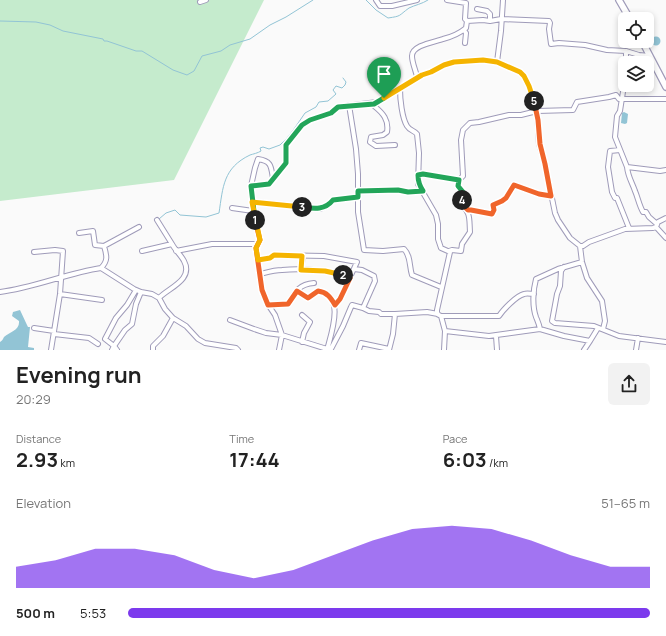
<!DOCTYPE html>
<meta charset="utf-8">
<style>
body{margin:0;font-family:Manrope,sans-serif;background:#f2f2f2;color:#222;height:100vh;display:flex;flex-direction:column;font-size:15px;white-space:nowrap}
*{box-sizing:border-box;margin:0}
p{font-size:13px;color:#767676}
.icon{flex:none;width:22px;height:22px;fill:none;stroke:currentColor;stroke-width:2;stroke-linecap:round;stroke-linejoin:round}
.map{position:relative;height:350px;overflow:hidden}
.side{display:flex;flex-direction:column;background:#fff;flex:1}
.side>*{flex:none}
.tools{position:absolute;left:618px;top:12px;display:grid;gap:8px}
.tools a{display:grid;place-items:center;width:36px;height:36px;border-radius:6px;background:#fff;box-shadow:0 2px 6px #0003;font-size:20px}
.pin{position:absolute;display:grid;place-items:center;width:34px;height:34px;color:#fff;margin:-41px -17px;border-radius:50% 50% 50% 0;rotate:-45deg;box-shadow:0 0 4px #0007}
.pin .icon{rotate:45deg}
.km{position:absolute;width:20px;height:20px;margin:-10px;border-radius:50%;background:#222;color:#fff;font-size:11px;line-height:20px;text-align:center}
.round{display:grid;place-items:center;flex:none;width:42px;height:42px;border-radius:6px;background:#f2f2f2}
.summary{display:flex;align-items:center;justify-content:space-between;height:68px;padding:0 16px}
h1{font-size:22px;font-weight:700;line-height:30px}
.metrics{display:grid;grid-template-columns:repeat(3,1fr);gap:6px;height:68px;padding:4px 16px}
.metrics div{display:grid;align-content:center}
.metrics b{font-size:20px;font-weight:700}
.metrics small{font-size:11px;font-weight:400}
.metrics p{font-size:11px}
.chart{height:112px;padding:8px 16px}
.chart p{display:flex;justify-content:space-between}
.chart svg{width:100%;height:72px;margin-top:4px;fill:#7c3aed;opacity:.7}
ul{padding:0 16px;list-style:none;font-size:13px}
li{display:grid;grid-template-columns:64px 48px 1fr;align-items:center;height:30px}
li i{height:10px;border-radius:5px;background:#7c3aed}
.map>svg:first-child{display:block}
.green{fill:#c5ebcd}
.water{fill:#92c4d5}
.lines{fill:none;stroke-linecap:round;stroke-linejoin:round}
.stream{stroke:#92c4d5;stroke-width:1}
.minor-casing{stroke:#9f9bb9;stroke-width:6}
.highway-casing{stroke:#9f9bb9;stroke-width:8}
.minor{stroke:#fff;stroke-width:4}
.highway{stroke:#fff;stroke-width:5.5}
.split-1-casing{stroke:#fff;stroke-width:8}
.split-2-casing{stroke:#fff;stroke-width:8}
.split-3-casing{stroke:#fff;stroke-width:8}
.split-4-casing{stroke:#fff;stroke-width:8}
.split-5-casing{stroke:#fff;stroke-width:8}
.split-6-casing{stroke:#fff;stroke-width:8}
.split-1{stroke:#22a559;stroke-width:5}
.split-2{stroke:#f0652b;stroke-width:5}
.split-3{stroke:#f5b400;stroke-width:5}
.split-4{stroke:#22a559;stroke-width:5}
.split-5{stroke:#f0652b;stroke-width:5}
.split-6{stroke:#f5b400;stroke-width:5}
</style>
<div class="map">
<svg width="666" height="350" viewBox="0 0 666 350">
<rect width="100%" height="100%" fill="#fafafa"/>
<path class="green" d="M0 0H264L174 180 0 201Z"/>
<path class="water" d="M651.5 41a4.5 4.5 0 1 1 9 0a4.5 4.5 0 1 1-9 0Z
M624 112 628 114 627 123 625 124 621 123 622 113Z
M20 310 27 325 28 327H30L28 347 34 348V350H0V342C2 341 3 339 4 337 10 332 20 330 19 321L12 316 13 312Z"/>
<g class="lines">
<path class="stream" d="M366 0 376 10 388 18C402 16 398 16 409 8 415 5 422 4 428 0
M0 21 36 22 50 25 63 31 103 39 104 41H107L136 51H142L173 70 187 75 194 71 202 56 221 51 230 45 250 39 270 25 286 17 313 0
M159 219 166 213 175 210 180 215 206 217 219 213C223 187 223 168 250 155 253 154 258 153 261 151L260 148 263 147 269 149 280 145 287 138 294 129 305 113 316 107 319 102 328 101 336 94 333 90 336 86 342 88 345 85 346 82 343 78"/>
<defs>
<path id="minor" d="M376 0 380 6H392L417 0
M447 0 466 3 465 19 467 21
M200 2 206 0
M477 9 487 11 490 14V21
M464 30 466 33 465 43
M626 51V63
M497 62 501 31 503 0
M417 77C416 71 412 63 412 56 412 45 435 42 443 39 451 37 460 33 466 28L467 21 483 20 490 21 501 19 549 21 550 23 549 29 551 44 559 43 585 45 607 50 626 51 639 55 650 56
M625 79 620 111 617 116 615 137 627 167 660 171 666 170
M400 89C400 99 402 118 407 126 410 131 414 130 417 134L419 153 418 184 436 215 438 224V239L441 248 450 252 437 310V314L441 316 445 331 489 336 540 329 564 336 590 341 598 328
M374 104V106C383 113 389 120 387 132L383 135 371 137 370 142 376 146 395 145
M349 105 356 149 358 174V212L364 250 383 251 404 249C411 256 409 266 412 275L441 287
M620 150 610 151 608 167 612 192 615 198H617L629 228
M627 167C628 177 632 182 635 191 638 198 639 205 643 212H646L649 217 657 224
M418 175 423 174 459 180 458 186 463 192 461 203C471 215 469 217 470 232L462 244 461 251 452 250 449 251
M459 180 463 176 461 140 463 130 470 123 479 122 509 115H521L537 111 573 110 577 102 609 97 616 95 619 99H666
M251 186 255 168 258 159C272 161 271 167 273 179
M358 191 398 190 408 192 423 191
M253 202 286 205 320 209 330 204 333 200 358 197
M232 208 253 211
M468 210H471L492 214 494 210 493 205 502 201 508 195 514 185 539 194 551 196
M157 220 172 244
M656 227 666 238
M79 233 93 231 95 245 104 246
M580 246 582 262 587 278 602 301 605 321 603 329
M142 251 172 244C175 250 181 255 184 261 194 280 168 288 159 298
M176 251 212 244H254L256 248
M34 252 55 250 63 251 60 294 51 350
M258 260 270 258 274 255 324 256 357 262 340 299 335 305
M564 267 561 271 560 286 557 294 552 321 555 323 594 326 619 336 666 342
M101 268C108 261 107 256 104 246L139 227
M301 270 303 256
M260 274C268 272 275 270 282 270 302 268 332 270 350 278
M297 291 308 298 318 291C346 294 331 334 327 350
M0 292C34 288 67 273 101 268L134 289 141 292 152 294 159 298 165 309 173 318 186 326 198 339 205 343 236 348 238 350
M60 294 102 300
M268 305 288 304C295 292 299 284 314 283
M363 308 369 311 379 312 381 314H395
M302 315 310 322 304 333 302 342
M441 316H499C503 310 516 296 524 294 527 293 531 294 534 294
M230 320 254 329 266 333 282 335 327 349
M34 328 54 331
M540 329C539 324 538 322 536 317 532 306 533 290 536 279L558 269 582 262
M54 334 89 338 98 344
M496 336 497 350
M331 349 343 326 351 307 352 305 363 308 375 281 374 276 362 270 354 269
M112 350 114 346 105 339 116 318 127 305 136 290
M117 350 114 346 125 330 132 324 136 304 141 292
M153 350V346L163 336 173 318
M279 350 282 335 275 315 267 303 262 290 256 248 260 239 253 211 251 186 269 184 286 163V145L302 125 310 120 331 113 338 107 377 102 422 75 431 72 444 65 454 62 483 60 497 62 520 72 524 76 529 86 537 111 539 144 545 164 555 213 558 220 570 238 580 246H583L589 242 625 229 653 228 656 227 658 222 666 218
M359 350 361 343 389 349
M389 350 393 334 395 314 427 312 438 314
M444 350 445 331
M584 350 590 341
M636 350 638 338"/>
<path id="highway" d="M619 0 630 19
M642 41 666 87"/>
</defs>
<use href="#minor" class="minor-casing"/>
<use href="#highway" class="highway-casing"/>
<use href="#minor" class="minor"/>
<use href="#highway" class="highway"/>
</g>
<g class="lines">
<defs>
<path id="split-1" d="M255 220 251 186 269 184 286 163V145L302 125 310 120 331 113 338 107 374 104 384 98"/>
<path id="split-2" d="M255 220 260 240 256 248 262 290 268 305 288 304 297 291 308 298 318 291C327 292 331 298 335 305L340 299 350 278 343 275"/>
<path id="split-3" d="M302 207 252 202 260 240 256 248 258 260 270 258 274 255 302 256 301 270 325 271 343 275"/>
<path id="split-4" d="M302 207C315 209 325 210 333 200L358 197V191L398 190 408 192 423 191C419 185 418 181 418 175L423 174 459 180 458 186 463 192 462 200"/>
<path id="split-5" d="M462 200 461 203 468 210H471L492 214 494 210 493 205 502 201 506 198 514 185 539 194 551 196 545 164 540 144 538 120 534 101"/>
<path id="split-6" d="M384 98 422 75 431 72 444 65 454 62 483 60 497 62 520 72 524 76 529 86 534 101"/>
</defs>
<use href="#split-1" class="split-1-casing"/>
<use href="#split-2" class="split-2-casing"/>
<use href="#split-3" class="split-3-casing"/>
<use href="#split-4" class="split-4-casing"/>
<use href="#split-5" class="split-5-casing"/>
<use href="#split-6" class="split-6-casing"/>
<use href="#split-1" class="split-1"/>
<use href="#split-2" class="split-2"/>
<use href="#split-3" class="split-3"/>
<use href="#split-4" class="split-4"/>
<use href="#split-5" class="split-5"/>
<use href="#split-6" class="split-6"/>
</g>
</svg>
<div class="tools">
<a><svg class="icon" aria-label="locate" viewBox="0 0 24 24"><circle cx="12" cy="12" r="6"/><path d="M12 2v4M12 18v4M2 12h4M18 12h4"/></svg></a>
<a><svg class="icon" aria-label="layers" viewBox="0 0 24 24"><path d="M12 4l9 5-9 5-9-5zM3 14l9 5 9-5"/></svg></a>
</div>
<div class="pin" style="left:384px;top:98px;background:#1e9e55"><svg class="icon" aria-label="arrive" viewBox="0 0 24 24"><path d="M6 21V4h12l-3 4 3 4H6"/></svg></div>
<b class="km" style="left:255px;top:220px">1</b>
<b class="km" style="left:343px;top:275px">2</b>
<b class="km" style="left:302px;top:207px">3</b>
<b class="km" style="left:462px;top:200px">4</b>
<b class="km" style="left:534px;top:101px">5</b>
</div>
<section class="side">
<div class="summary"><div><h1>Evening run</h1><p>20:29</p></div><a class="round"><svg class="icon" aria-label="share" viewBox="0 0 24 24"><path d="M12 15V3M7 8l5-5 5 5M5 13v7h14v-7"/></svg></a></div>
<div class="metrics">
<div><p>Distance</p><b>2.93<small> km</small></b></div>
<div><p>Time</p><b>17:44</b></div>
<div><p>Pace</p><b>6:03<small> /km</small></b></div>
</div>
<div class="chart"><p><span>Elevation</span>51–65 m</p>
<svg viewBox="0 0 160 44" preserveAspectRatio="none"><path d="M0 44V31L10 27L20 20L30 20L40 24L50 33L60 38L70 33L80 24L90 15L100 8L110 6L120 8L130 15L140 24L150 31L160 31V44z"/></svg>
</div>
<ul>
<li><b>500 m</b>5:53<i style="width:100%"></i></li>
</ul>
</section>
